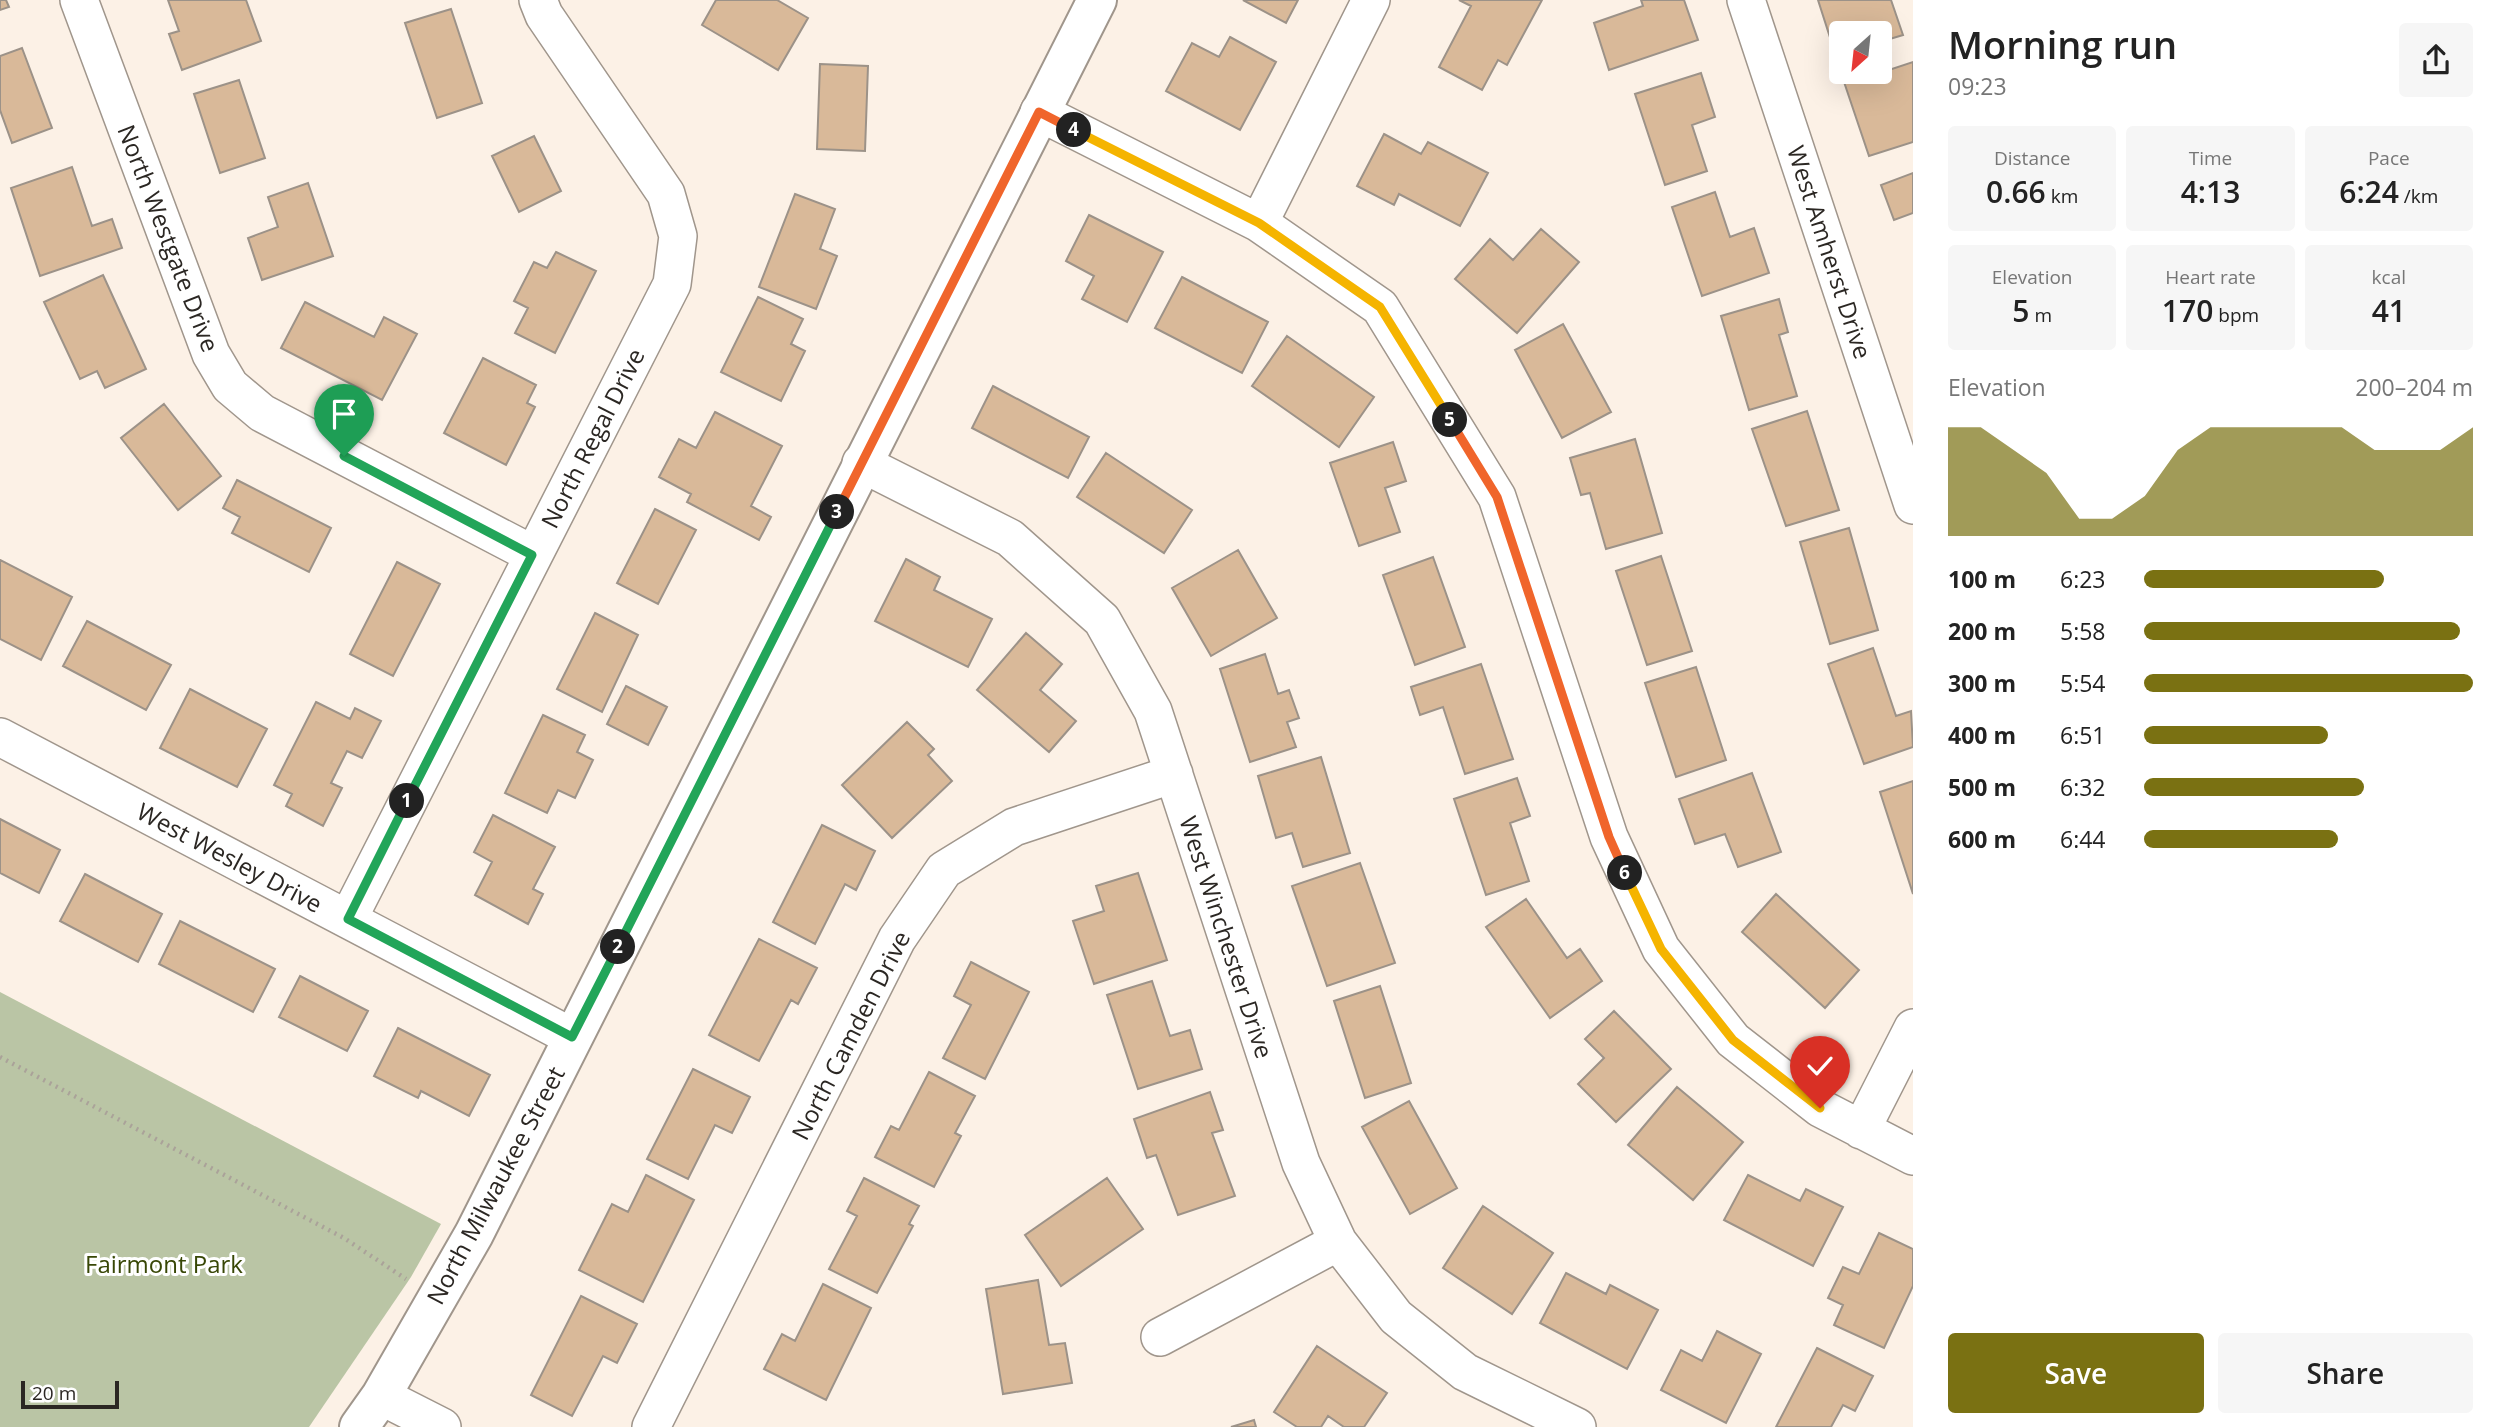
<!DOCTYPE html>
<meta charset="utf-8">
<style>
body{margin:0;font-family:"Open Sans",sans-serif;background:#f6f6f6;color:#222;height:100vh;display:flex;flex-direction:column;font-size:26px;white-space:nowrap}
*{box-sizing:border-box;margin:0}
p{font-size:23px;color:#767676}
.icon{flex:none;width:38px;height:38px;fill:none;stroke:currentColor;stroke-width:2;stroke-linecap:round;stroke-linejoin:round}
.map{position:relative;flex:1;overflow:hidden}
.sheet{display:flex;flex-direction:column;background:#fff;width:595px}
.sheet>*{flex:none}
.needle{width:46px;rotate:207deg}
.fabs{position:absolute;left:1829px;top:21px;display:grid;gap:14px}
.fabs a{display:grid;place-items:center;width:63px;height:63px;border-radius:7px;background:#fff;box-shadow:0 7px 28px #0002;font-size:35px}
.scale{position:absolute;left:21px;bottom:18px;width:98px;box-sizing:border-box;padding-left:7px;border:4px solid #2b2723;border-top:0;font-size:19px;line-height:24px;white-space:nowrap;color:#2b2723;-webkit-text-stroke:5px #fff;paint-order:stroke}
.pin{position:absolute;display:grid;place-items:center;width:60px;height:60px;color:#fff;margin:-72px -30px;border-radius:50% 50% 50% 0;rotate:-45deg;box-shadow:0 0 7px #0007}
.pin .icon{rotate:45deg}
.km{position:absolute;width:35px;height:35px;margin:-18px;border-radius:50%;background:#222;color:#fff;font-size:19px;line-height:35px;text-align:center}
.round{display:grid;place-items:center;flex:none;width:74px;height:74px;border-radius:7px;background:#f6f6f6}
.summary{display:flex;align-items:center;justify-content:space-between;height:119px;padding:0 35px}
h1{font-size:38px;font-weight:600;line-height:52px}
.figures{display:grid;grid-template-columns:repeat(3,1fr);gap:10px;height:119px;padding:7px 35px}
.figures div{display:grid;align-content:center;border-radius:7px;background:#f6f6f6;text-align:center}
.figures b{font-size:30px;font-weight:600}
.figures small{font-size:19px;font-weight:400}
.figures p{font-size:19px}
.chart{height:196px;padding:14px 35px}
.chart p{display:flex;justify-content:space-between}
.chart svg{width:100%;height:126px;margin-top:7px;fill:#7a7112;opacity:.7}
.cta{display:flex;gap:14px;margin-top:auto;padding:14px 35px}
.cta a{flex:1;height:80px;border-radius:7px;background:#7a7112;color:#fff;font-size:28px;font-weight:600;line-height:80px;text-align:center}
.cta a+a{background:#f6f6f6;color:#222}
ul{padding:0 35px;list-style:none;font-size:23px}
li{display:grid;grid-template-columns:112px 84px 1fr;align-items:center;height:52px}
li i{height:18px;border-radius:9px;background:#7a7112}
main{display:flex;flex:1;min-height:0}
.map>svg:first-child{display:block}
.green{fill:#bac5a5}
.building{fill:#d9b999;stroke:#9c9288;stroke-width:2}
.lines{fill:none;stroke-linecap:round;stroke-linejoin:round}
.street-casing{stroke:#a0968c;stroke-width:40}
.secondary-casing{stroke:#a0968c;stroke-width:42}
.path{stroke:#aaa299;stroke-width:4.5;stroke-dasharray:2 5;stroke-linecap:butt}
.street{stroke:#fff;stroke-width:37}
.secondary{stroke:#fff;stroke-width:38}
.split-1-casing{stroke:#fff;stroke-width:14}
.split-2-casing{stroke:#fff;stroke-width:14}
.split-3-casing{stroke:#fff;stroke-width:14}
.split-4-casing{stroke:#fff;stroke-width:14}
.split-5-casing{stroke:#fff;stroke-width:14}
.split-6-casing{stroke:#fff;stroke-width:14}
.split-7-casing{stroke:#fff;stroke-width:14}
.split-1{stroke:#22a559;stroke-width:9}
.split-2{stroke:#22a559;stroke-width:9}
.split-3{stroke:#22a559;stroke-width:9}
.split-4{stroke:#f0652b;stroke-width:9}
.split-5{stroke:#f5b400;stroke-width:9}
.split-6{stroke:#f0652b;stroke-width:9}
.split-7{stroke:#f5b400;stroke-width:9}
.labels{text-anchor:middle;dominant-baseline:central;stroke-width:6;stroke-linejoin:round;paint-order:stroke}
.street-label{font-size:24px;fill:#2b2723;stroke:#fff}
.park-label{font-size:24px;fill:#384706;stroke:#fff}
</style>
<main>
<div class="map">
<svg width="1913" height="1427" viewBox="0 0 1913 1427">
<rect width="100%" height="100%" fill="#fcf1e6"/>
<path class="green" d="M0 992 441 1224 411 1277 309 1427H0Z"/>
<path class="building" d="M0 0H6L9 7 0 10Z
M168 0H246L261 41 182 70 169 34 179 31Z
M716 0H777L808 18 778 70 702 25Z
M1243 0H1298L1286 23Z
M1459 0H1542L1507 65 1498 60 1482 90 1439 67 1471 6Z
M1641 0H1684L1698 40 1609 70 1594 23 1643 6Z
M1818 0H1891L1903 35 1880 42V33H1841V55L1836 56Z
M451 9 482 103 437 118 405 23Z
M1230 37 1276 62 1240 130 1166 91 1192 43 1219 57Z
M22 48 52 128 12 143 0 110V56Z
M1885 58 1889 70 1913 62V142L1869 156 1841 73 1880 72V60Z
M820 64 868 66 865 151 817 149Z
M1701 73 1715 117 1692 125 1707 171 1665 185 1635 94Z
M239 80 265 158 220 173 194 94Z
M1384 134 1421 154 1428 142 1488 173 1460 226 1399 194 1394 205 1357 186Z
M534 136 561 191 519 212 492 156Z
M72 167 92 226 112 219 122 248 40 276 11 188Z
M1913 173V213L1894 220 1881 185Z
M308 183 333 256 262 280 248 238 278 227 268 197Z
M1715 192 1730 237 1754 228 1769 273 1702 296 1672 207Z
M795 194 835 209 820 249 837 256 816 309 759 287Z
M1089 215 1163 252 1127 322 1082 299 1094 276 1066 261Z
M1541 229 1579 262 1517 333 1455 279 1490 239 1513 260Z
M556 252 596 271 555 353 515 333 528 308 514 301 534 262 547 268Z
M103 275 146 369 105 388 97 371 80 379 44 302Z
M1182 277 1268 322 1242 373 1155 328Z
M758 297 803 319 791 344 805 351 781 401 721 372Z
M1779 299 1788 332 1779 335 1797 396 1749 410 1721 316Z
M305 302 374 337 384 317 417 334 382 400 281 348Z
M1563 324 1611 412 1562 438 1515 350Z
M1287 336 1374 397 1339 447 1252 386Z
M483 358 536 385 527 403 535 407 506 465 444 433Z
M993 386 1089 437 1068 478 972 428Z
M164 404 221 476 178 510 121 438Z
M1807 411 1839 510 1786 526 1752 429Z
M715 412 782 446 751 506 771 517 759 540 687 502 691 494 659 477 679 439 696 448Z
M1635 439 1662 533 1606 549 1590 493 1581 495 1570 458Z
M1393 442 1406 481 1385 488 1400 532 1359 546 1330 463Z
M1106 453 1192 510 1164 553 1077 497Z
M237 480 331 528 309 572 232 533 240 517 223 508Z
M655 509 696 530 658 604 617 583Z
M1849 528 1878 630 1830 644 1800 542Z
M1238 550 1277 618 1211 656 1172 588Z
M1661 556 1692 651 1647 665 1616 571Z
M1433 557 1465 647 1415 665 1383 575Z
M906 559 940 577 934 590 992 619 968 667 875 621Z
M0 560 72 597 41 660 0 639Z
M397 562 440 584 393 676 350 654Z
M595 613 638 635 602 712 557 689Z
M87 621 171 665 146 710 63 666Z
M1026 633 1062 664 1040 690 1076 721 1049 752 977 690Z
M1873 648 1896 716 1911 711 1913 747 1864 764 1828 664Z
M1265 654 1278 694 1289 690 1299 718 1287 722 1296 747 1250 762 1220 669Z
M1481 664 1513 759 1465 774 1443 707 1420 715 1411 687Z
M1696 667 1726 760 1676 777 1645 683Z
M626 686 667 707 648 745 607 724Z
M190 689 267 729 237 787 160 748Z
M316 702 350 719 355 708 381 721 362 758 347 751 331 783 342 788 323 826 286 806 292 794 274 785Z
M543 715 585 735 577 752 593 760 575 798 558 790 547 813 505 793Z
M907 722 934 749 928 755 952 781 892 838 842 785Z
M1321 757 1350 853 1303 867 1292 833 1276 838 1258 776Z
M1752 773 1781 852 1738 867 1725 834 1695 844 1679 799Z
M1517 778 1530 816 1510 823 1529 881 1486 895 1454 799Z
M1913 781V894L1880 792Z
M493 815 555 847 533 889 543 894 528 924 475 895 492 862 474 852Z
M0 819 60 850 39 893 0 873Z
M822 825 875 851 856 890 845 884 815 944 773 922Z
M1360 863 1395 963 1327 986 1292 886Z
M1138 873 1167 960 1094 984 1073 921 1104 911 1096 886Z
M85 874 162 914 138 962 60 921Z
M1776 894 1859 970 1825 1008 1742 932Z
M1526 899 1567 958 1580 949 1602 981 1550 1018 1486 927Z
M180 921 275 969 253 1012 159 964Z
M759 939 817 968 798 1004 791 1000 759 1061 709 1035Z
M971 962 1029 992 985 1079 943 1058 971 1005 954 996Z
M300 976 368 1011 347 1051 279 1017Z
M1152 981 1170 1036 1190 1030 1202 1069 1138 1089 1107 995Z
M1380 986 1411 1083 1365 1098 1334 1001Z
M1614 1011 1671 1069 1616 1122 1578 1084 1604 1058 1585 1039Z
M398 1028 490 1075 469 1116 421 1091 418 1098 374 1076Z
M693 1069 750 1097 732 1133 715 1125 688 1179 647 1159Z
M929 1072 975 1096 955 1133 961 1136 934 1187 875 1157 891 1126 899 1130Z
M1677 1087 1743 1142 1693 1200 1628 1145Z
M1210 1092 1223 1130 1212 1133 1235 1196 1178 1215 1156 1155 1147 1158 1134 1119Z
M1409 1101 1457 1188 1410 1214 1362 1127Z
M646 1175 694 1200 643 1302 579 1270 612 1204 628 1212Z
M1748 1175 1800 1201 1806 1189 1843 1207 1813 1266 1724 1220Z
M864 1178 919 1206 909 1224 913 1226 877 1293 829 1269 857 1216 847 1211Z
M1107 1178 1143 1229 1061 1286 1025 1235Z
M1483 1206 1553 1253 1512 1314 1443 1268Z
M1879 1233 1913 1249V1286L1884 1348 1834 1325 1843 1305 1828 1298 1843 1267 1859 1274Z
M1566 1273 1606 1294 1610 1285 1658 1310 1627 1369 1540 1323Z
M1038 1280 1049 1345 1065 1343 1072 1383 1003 1394 986 1289Z
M823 1284 871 1308 826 1400 764 1369 782 1334 795 1341Z
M581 1296 637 1324 617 1363 603 1356 572 1416 531 1395Z
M1717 1331 1761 1354 1726 1423 1661 1390 1681 1350 1702 1361Z
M1317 1346 1387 1393 1364 1427H1344L1328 1416 1321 1427H1297L1274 1412Z
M1817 1348 1873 1376 1855 1411 1843 1405 1831 1427H1776Z
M1254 1420 1256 1427H1231Z"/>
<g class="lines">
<defs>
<path id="street" d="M79 0 211 354 230 386 262 413 532 554
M1746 0 1913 505
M1039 112 1259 223 1380 307 1497 497 1609 837 1661 949 1733 1040 1820 1108 1913 1156
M1259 223 1371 0
M861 463 1010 538 1102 620 1153 711 1301 1163 1338 1242 1396 1317 1465 1372 1577 1427
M0 737 572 1037
M348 919 672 284 678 236 666 194 544 15 538 0
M1861 1130 1913 1028
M1160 1337 1338 1242
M381 1396 442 1427
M651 1427 897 939 944 870 1014 827 1174 774"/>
<path id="secondary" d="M359 1427 381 1396 474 1234 1097 0"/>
</defs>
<use href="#street" class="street-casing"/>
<use href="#secondary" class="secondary-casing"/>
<path class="path" d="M0 1057 344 1238 406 1279"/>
<use href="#street" class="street"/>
<use href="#secondary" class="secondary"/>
</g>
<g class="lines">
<defs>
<path id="split-1" d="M344 456 532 555 407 801"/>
<path id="split-2" d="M407 801 348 919 572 1037 618 947"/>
<path id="split-3" d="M618 947 837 512"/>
<path id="split-4" d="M837 512 1039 112 1074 130"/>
<path id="split-5" d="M1074 130 1259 223 1380 307 1450 420"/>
<path id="split-6" d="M1450 420 1497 497 1609 837 1625 873"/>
<path id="split-7" d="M1625 873 1661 949 1733 1040 1820 1108"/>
</defs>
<use href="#split-1" class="split-1-casing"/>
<use href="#split-2" class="split-2-casing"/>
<use href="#split-3" class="split-3-casing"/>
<use href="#split-4" class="split-4-casing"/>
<use href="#split-5" class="split-5-casing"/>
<use href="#split-6" class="split-6-casing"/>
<use href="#split-7" class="split-7-casing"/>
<use href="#split-1" class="split-1"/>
<use href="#split-2" class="split-2"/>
<use href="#split-3" class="split-3"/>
<use href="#split-4" class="split-4"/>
<use href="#split-5" class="split-5"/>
<use href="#split-6" class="split-6"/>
<use href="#split-7" class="split-7"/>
</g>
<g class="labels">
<g class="street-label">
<text transform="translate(169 238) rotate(69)">North Westgate Drive</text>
<text transform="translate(1830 252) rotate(72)">West Amherst Drive</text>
<text transform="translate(592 438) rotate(-63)">North Regal Drive</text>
<text transform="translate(230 857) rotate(28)">West Wesley Drive</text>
<text transform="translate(1227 937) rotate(72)">West Winchester Drive</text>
<text transform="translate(850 1035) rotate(-63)">North Camden Drive</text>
<text transform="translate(495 1185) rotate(-62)">North Milwaukee Street</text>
</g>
<g class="park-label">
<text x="164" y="1263">Fairmont Park</text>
</g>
</g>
</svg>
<div class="fabs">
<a><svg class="needle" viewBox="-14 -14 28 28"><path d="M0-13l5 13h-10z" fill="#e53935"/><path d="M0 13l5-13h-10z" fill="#767676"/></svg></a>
</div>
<div class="scale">20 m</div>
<div class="pin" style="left:344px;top:456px;background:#1e9e55"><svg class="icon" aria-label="arrive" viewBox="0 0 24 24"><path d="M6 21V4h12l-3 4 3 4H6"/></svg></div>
<div class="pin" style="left:1820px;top:1108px;background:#d93025"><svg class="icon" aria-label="check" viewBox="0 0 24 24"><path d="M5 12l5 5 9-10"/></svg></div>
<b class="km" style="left:407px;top:801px">1</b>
<b class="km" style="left:618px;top:947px">2</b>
<b class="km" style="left:837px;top:512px">3</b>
<b class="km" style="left:1074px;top:130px">4</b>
<b class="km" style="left:1450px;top:420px">5</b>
<b class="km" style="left:1625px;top:873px">6</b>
</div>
<section class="sheet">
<div class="summary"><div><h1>Morning run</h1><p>09:23</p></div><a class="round"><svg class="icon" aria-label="share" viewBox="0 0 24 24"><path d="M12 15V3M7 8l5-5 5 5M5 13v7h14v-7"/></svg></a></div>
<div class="figures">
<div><p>Distance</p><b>0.66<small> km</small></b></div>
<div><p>Time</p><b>4:13</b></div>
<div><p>Pace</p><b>6:24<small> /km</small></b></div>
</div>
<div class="figures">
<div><p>Elevation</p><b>5<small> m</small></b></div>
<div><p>Heart rate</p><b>170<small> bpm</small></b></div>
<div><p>kcal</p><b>41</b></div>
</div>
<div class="chart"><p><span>Elevation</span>200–204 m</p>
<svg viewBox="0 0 160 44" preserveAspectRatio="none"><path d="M0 44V6L10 6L20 14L30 22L40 38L50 38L60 30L70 14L80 6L90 6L100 6L110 6L120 6L130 14L140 14L150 14L160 6V44z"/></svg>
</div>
<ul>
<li><b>100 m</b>6:23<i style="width:73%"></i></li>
<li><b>200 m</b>5:58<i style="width:96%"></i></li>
<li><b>300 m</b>5:54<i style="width:100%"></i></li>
<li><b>400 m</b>6:51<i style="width:56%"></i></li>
<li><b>500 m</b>6:32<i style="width:67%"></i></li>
<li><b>600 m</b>6:44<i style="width:59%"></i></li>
</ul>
<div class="cta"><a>Save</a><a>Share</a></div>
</section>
</main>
